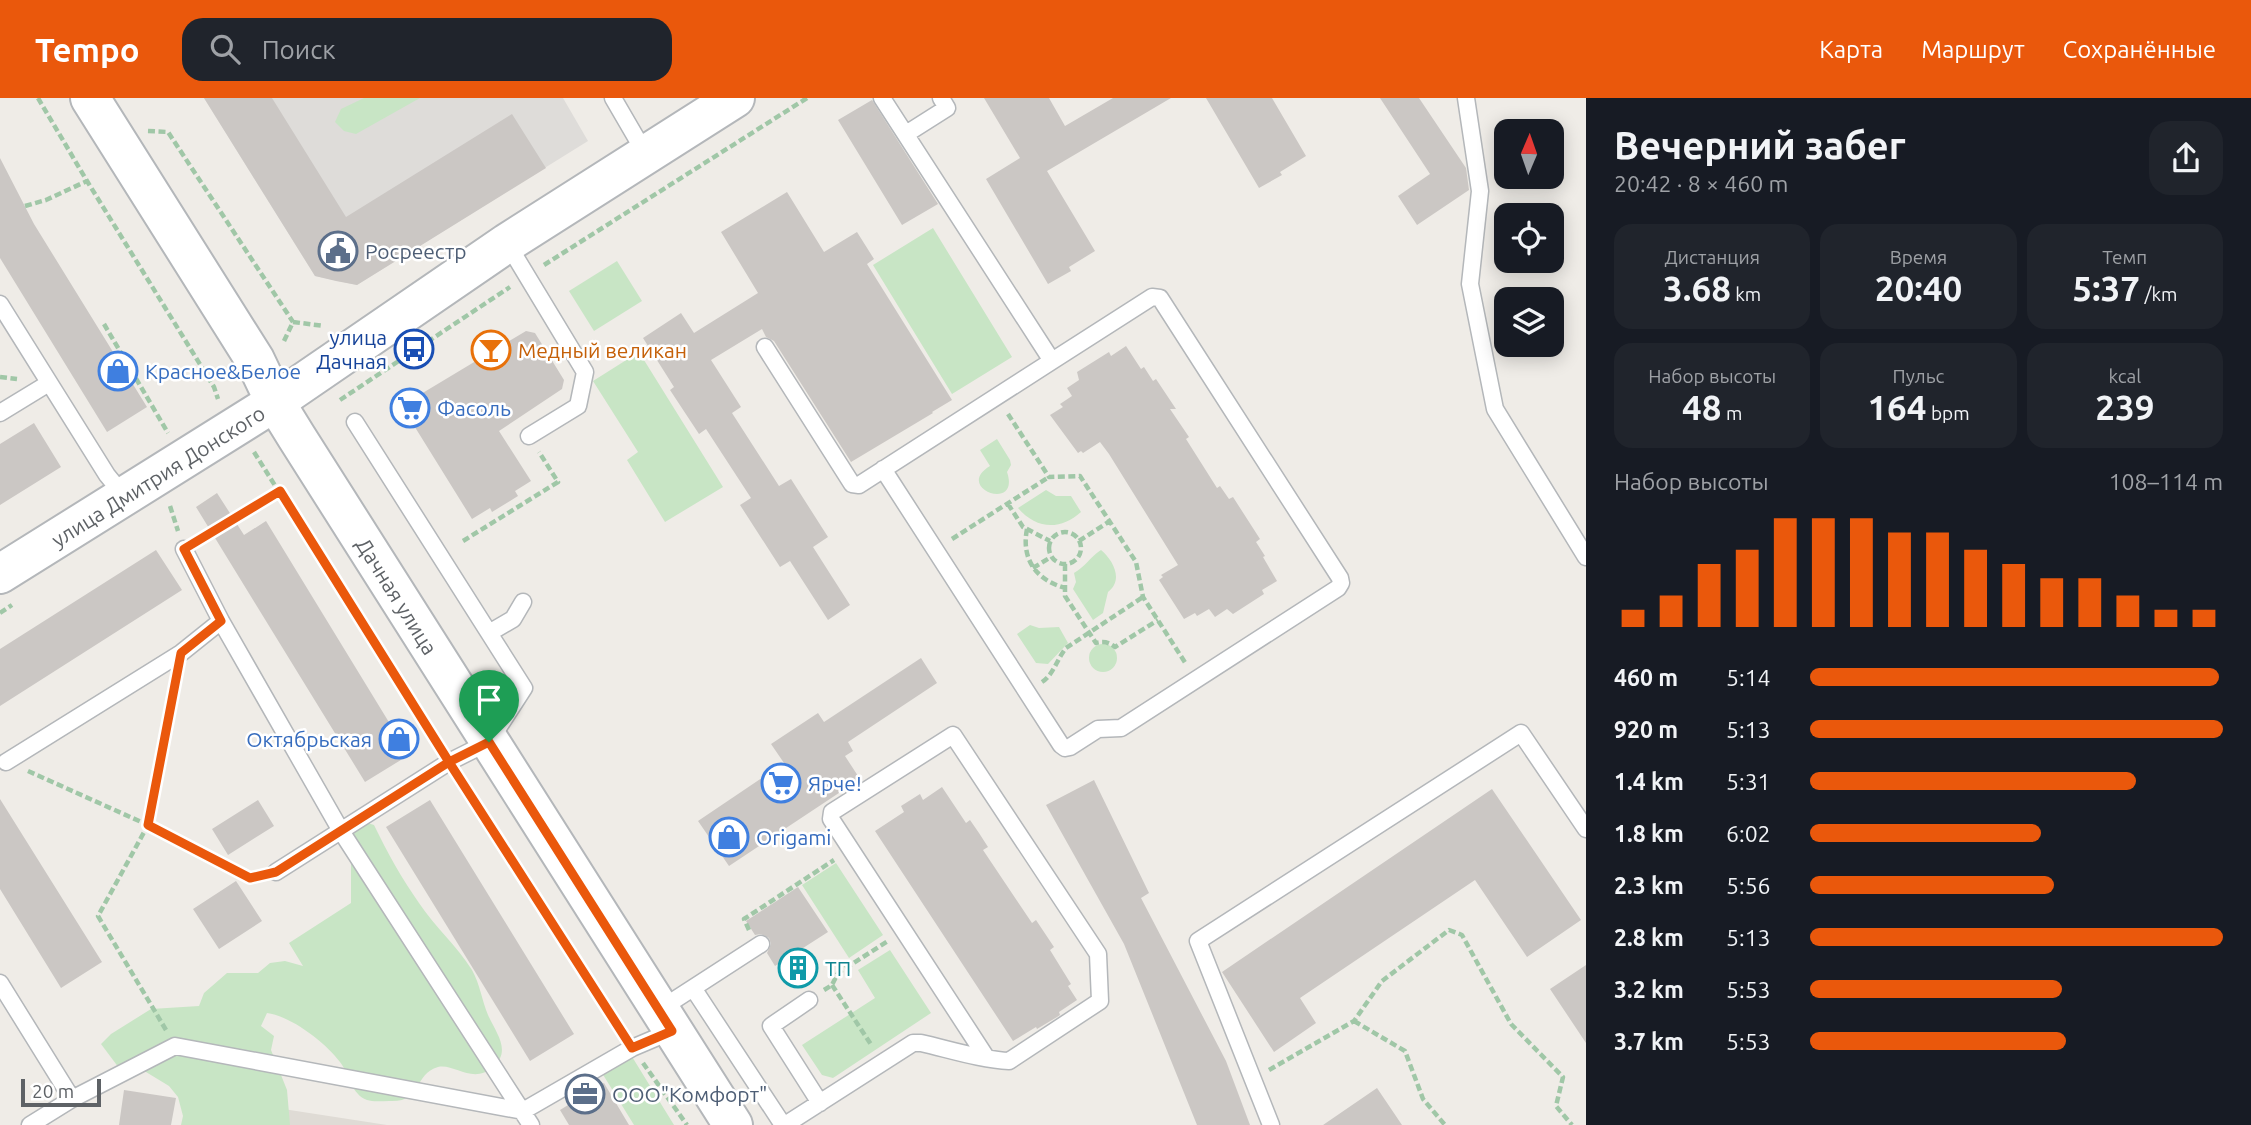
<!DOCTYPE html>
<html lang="ru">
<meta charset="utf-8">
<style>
body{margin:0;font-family:Ubuntu,sans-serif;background:#20242c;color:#f1f3f6;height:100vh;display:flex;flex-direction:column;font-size:26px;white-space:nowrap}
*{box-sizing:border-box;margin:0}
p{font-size:23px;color:#9ea1a6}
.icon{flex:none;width:38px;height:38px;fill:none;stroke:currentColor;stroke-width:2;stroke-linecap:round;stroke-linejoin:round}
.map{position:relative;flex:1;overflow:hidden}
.panel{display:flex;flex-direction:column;background:#171b24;width:665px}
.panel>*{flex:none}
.needle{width:46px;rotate:2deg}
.fabs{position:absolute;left:1494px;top:21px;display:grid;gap:14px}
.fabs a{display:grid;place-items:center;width:70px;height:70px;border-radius:14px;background:#171b24;box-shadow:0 4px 18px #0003;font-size:35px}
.scale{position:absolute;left:21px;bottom:18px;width:80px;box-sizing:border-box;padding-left:7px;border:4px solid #5e6266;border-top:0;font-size:19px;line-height:24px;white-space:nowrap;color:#5e6266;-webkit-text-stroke:5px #fff;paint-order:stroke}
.pin{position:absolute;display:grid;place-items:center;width:60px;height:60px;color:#fff;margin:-72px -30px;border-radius:50% 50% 50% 0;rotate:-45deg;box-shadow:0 0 7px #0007}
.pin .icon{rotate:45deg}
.round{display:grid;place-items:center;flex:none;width:74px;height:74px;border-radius:21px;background:#20242c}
.overview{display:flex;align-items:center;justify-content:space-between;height:119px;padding:0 28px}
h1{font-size:38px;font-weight:700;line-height:52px}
.metrics{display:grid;grid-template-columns:repeat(3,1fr);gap:10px;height:119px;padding:7px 28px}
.metrics div{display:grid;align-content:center;border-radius:18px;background:#20242c;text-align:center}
.metrics b{font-size:35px;font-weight:700}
.metrics small{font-size:19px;font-weight:400}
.metrics p{font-size:19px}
.chart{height:196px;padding:14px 28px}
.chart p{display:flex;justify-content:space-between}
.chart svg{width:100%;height:126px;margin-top:7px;stroke:#ea580c;stroke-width:6}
ul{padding:0 28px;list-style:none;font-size:23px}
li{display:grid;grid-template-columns:112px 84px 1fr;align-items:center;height:52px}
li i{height:18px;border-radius:9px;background:#ea580c}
header{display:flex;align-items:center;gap:42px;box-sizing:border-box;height:98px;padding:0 35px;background:#ea580c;color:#fff}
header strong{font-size:33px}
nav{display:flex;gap:38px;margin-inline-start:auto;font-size:24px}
.search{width:490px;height:63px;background:#20242c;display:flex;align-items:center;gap:18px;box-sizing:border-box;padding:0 24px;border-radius:21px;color:#9ea1a6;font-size:26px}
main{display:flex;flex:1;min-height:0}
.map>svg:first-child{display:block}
.industrial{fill:#dedcd9}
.education{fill:#dfdbd5}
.green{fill:#c8e5c5}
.building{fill:#cbc7c4}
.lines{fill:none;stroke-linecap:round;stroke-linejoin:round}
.service-casing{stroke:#b4b7ba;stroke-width:19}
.tertiary-casing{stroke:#b4b7ba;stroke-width:42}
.path{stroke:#a0c7a7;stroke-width:4.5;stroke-dasharray:7 3.5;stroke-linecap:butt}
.service{stroke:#fff;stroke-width:16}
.tertiary{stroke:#fff;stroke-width:38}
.route-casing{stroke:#fff;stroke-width:14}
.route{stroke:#ea580c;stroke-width:9}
.labels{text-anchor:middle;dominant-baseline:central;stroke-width:5;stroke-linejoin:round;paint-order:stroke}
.service-label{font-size:21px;fill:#4e5e75;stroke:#fff;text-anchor:start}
.transit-label{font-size:21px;fill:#164399;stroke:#fff;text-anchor:end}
.food-label{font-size:21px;fill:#c56008;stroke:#fff;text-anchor:start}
.shop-label{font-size:21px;fill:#366cbe;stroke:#fff;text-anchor:start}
.street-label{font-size:21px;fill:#5e6266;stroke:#fff}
.culture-label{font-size:21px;fill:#0d838f;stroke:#fff;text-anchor:start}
</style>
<header>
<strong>Tempo</strong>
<div class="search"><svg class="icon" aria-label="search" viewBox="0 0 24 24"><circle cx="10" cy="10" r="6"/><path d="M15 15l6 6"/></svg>Поиск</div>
<nav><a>Карта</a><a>Маршрут</a><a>Сохранённые</a></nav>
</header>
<main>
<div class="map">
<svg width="1586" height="1027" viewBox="0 0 1586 1027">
<rect width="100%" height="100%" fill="#efece7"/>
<path class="industrial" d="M204 0H563L588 43 357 187 315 178Z"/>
<path class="education" d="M244 1005 387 1027H241Z"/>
<path class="green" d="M364 0H420L356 36 344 33 335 24 341 11Z
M933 130 1012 259 952 296 873 167Z
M617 163 642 203 594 233 569 193Z
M639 254 723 389 665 424 627 362 638 354 593 283Z
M997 341 1010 362 1011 367 1007 374C1021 415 953 390 990 368L980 352Z
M1046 392 1056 398H1071L1081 414C1060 433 1036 431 1018 410Z
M1101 452C1113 462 1124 482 1108 494L1103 515 1093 522 1073 491 1076 484 1074 475C1085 469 1090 459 1101 452Z
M1030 527 1039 530 1059 529 1068 545 1048 566 1036 565 1017 536Z
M1089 560a14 14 0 1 1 28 0a14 14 0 1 1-28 0Z
M361 723 374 727C387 754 402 781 419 805 435 829 457 848 472 872 480 886 482 903 488 917 496 935 512 953 493 969 473 987 454 965 438 969 413 976 423 1005 389 1003 382 1003 373 1004 367 1002 351 996 350 977 340 964 326 945 291 918 267 915L261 928 274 938 271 952 287 992 290 1027H181L183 1018 178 999 169 988 146 974H132L119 970 101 946 111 936 151 911 199 908 204 895 227 875H258L270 865 285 863 303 868 289 845 351 805V734Z
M836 765 883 837 849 860 802 787Z
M890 852 931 915 833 980 822 977 802 947 875 900 858 872Z
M631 957 674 1027H634L602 975Z"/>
<path class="building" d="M204 0H272L346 119 512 16 546 70 357 187 336 183 315 178Z
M984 0H1049L1065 28 1113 0H1171L1047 73 1095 153 1069 169 1071 173 1048 186 986 81 1020 60Z
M1206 0H1272L1306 58 1280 74 1282 77 1259 90Z
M1380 0H1419L1466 70 1469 92 1417 127 1398 98 1430 76Z
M872 2 938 106 902 127 838 22Z
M0 60 34 126 147 309 107 334 0 160Z
M787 94 824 154 857 134 874 161 867 166 952 302 932 314 933 315 851 364 774 243 766 239 762 231 711 262 741 309 732 315 779 388 791 381 828 439 813 449 850 507 828 522 790 463 780 469 740 407 751 400 706 331 699 336 670 292 674 289 643 240 681 215 694 235 758 195 721 134Z
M526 233 535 235 564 282 562 291 499 333 531 383 515 393 518 398 492 414 490 410 472 421 413 326 408 315 411 302Z
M1126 248 1141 271 1144 269 1153 283 1156 281 1176 311H1170L1189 339 1186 341 1217 390 1220 388 1229 401 1233 399 1260 441 1256 444 1265 458 1263 459 1277 483 1262 492 1264 496 1233 516 1227 511 1215 519 1209 511 1197 518 1195 515 1184 521 1159 482 1163 479 1161 477 1178 467 1109 356 1100 344 1083 355 1081 353 1078 355 1050 317 1063 309 1060 306 1072 298 1067 290 1079 282 1077 274 1109 254 1111 258Z
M34 325 61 369 0 407V346Z
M217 395 244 437 266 423 409 657 365 684 196 409Z
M156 452 182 492 0 608V551Z
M921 560 937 585 848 644 853 653 845 658 860 681 729 768 698 723 784 665 771 646 818 615 824 624Z
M1094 682 1149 795 1141 800 1226 963 1250 1027H1197L1124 846 1046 707Z
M942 689 966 725 970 722 979 735 988 749 983 752 1032 825 1036 822 1054 849 1050 852 1071 886 1068 888 1077 902 1059 914 1060 917 1057 919 1037 931 1036 929 1013 943 875 733 904 714 901 708 920 696 923 702Z
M1492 691 1581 822 1527 859 1475 782 1300 900 1316 925 1274 954 1222 874Z
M0 701 102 864 61 890 0 791Z
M258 702 274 728 228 757 212 731Z
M430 702 574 936 530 963 386 729Z
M236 783 262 823 219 851 193 811Z
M798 789 828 834 775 868 767 855 771 846 769 840 761 836 755 837 746 823Z
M1586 867V945L1550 891Z
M604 985 629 1027H569L560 1012Z
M1377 990 1402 1027H1323Z
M124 992 176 1000 171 1027H119Z"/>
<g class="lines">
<defs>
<path id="service" d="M613 0 645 55
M1466 0 1480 93 1470 186 1495 311 1586 459
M906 36 947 10 941 0
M507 145 585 274 578 308 529 338
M0 206 107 377 125 399
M765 249 852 386 859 387 1052 263 882 0
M0 315 49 285
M355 324 489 535
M883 371 1061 647 1065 650 1070 649 1098 631 1121 630 1338 490 1341 485 1340 480 1160 200 1152 199 1052 263
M184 451 221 523 341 733 531 1027
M6 664 181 555 221 523
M276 774 449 664 489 644 524 590 489 535 513 521 523 504
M0 885 72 1001
M693 890 783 1027
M809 902 771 928 820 1005
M659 912 761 846
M30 1027 72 1001 175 948 523 1013 632 950 672 933
M785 1027 913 945H921C948 951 982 962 1009 963L1100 903 1098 856 953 637 832 714 831 721 986 959
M1271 1027 1198 843 1521 635 1586 731"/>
<path id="tertiary" d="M90 0 255 262 275 304 296 338 733 1027
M0 476 275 304 507 145 735 0"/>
</defs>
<use href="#service" class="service-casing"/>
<use href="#tertiary" class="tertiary-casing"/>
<path class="path" d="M38 0 87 83 214 289 218 301
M148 33 168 34 293 224
M25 108 46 102 87 83
M544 167 807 0
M104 226 168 335
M284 243 293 224 324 228
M0 279 17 281
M340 302 510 189
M1008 316 1049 379 1080 378 1136 464 1143 499 1186 566
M254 354 439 649
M1008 406 1023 429 1050 443
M170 408 178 433
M1027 431C1021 461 1036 482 1065 490
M1049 450a16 16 0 1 1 32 0a16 16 0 1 1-32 0Z
M200 441 280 393
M952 441 1049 379
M463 443 558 384 539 354
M1079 443 1110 423
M1065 466V498L1096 545C1103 543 1109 544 1115 549L1158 522
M1033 470 1051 459
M0 515 12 507
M1042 584C1054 576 1057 561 1066 550L1143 499
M28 673 148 727 250 780 257 778
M459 680 623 935
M749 832 744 821 834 762
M832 887 872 948
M824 892 832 887 838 875 888 843
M1354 923 1405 953 1423 1001 1445 1027
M166 932 98 818 148 727 176 583
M643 965 687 1027
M1269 972 1354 923 1382 883 1449 832 1462 837 1511 926 1563 979 1556 1008 1572 1027"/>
<use href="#service" class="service"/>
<use href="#tertiary" class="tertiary"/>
</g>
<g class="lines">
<defs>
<path id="route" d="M489 644 449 664 276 774 250 780 148 727 181 555 221 523 184 451 280 393 449 664 632 950 672 933 489 644"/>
</defs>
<use href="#route" class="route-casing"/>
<use href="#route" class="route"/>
</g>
<defs>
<symbol id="civic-ring" viewBox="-11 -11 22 22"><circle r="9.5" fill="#fff" stroke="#5c6f8a" stroke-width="1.5"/><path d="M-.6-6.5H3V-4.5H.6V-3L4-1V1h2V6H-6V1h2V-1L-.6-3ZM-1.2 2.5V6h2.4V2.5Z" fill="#5c6f8a"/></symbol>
<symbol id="bus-ring" viewBox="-11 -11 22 22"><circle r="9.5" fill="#fff" stroke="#1a4fb4" stroke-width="1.5"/><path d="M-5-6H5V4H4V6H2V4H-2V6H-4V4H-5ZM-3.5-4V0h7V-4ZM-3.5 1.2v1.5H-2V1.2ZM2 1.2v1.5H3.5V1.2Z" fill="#1a4fb4"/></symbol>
<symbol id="bar-ring" viewBox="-11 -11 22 22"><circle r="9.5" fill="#fff" stroke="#e8710a" stroke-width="1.5"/><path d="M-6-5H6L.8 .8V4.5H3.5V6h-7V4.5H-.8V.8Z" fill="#e8710a"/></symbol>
<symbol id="shop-ring" viewBox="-11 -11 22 22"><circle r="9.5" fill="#fff" stroke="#3f7fe0" stroke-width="1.5"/><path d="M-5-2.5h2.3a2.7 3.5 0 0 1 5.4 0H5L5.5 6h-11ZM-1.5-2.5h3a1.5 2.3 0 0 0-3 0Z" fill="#3f7fe0"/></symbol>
<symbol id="supermarket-ring" viewBox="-11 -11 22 22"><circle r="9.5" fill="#fff" stroke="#3f7fe0" stroke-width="1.5"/><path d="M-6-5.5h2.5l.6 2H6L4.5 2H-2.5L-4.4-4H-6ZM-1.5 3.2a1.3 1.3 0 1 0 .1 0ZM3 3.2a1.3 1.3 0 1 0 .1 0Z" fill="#3f7fe0"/></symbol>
<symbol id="building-ring" viewBox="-11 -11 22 22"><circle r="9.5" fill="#fff" stroke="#0f9aa8" stroke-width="1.5"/><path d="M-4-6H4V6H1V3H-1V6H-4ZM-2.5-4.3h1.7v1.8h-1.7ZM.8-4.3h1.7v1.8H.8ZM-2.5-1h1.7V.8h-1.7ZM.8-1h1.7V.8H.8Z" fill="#0f9aa8"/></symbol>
<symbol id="office-ring" viewBox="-11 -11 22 22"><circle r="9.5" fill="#fff" stroke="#5c6f8a" stroke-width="1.5"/><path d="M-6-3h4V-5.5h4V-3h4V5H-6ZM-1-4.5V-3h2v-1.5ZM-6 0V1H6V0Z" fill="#5c6f8a"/></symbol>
</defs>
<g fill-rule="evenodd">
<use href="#civic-ring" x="316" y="131" width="44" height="44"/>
<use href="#bus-ring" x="392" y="229" width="44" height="44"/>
<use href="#bar-ring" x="469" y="230" width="44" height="44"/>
<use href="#shop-ring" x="96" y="251" width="44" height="44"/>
<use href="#supermarket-ring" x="388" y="288" width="44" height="44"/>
<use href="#shop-ring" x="377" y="619" width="44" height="44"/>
<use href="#supermarket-ring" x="759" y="663" width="44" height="44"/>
<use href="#shop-ring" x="707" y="717" width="44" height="44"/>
<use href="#building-ring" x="776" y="848" width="44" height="44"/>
<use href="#office-ring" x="563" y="974" width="44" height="44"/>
</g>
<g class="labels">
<g class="service-label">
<text x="365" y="153">Росреестр</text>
<text x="612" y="996">ООО"Комфорт"</text>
</g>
<g class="transit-label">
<text x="387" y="239">улица<tspan x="387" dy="24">Дачная</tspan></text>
</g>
<g class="food-label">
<text x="518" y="252">Медный великан</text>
</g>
<g class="shop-label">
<text x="145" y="273">Красное&amp;Белое</text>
<text x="437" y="310">Фасоль</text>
<text x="372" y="641" text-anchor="end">Октябрьская</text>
<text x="808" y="685">Ярче!</text>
<text x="756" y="739">Origami</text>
</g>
<g class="street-label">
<text transform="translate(158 378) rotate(-32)">улица Дмитрия Донского</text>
<text transform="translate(397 498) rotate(58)">Дачная улица</text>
</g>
<g class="culture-label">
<text x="825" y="870">ТП</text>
</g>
</g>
</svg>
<div class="fabs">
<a><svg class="needle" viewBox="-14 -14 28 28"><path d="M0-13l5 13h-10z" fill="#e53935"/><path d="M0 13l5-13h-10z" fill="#9ea1a6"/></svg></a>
<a><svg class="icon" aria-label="locate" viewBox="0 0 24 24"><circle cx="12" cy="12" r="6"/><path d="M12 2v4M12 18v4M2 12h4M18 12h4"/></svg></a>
<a><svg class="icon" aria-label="layers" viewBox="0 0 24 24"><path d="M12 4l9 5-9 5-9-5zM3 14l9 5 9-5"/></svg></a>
</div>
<div class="scale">20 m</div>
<div class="pin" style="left:489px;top:644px;background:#1e9e55"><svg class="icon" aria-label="arrive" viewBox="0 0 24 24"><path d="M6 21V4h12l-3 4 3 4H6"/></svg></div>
</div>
<section class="panel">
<div class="overview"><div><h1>Вечерний забег</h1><p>20:42 · 8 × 460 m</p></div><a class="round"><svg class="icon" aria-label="share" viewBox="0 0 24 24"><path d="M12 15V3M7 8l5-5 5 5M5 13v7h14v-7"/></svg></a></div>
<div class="metrics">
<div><p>Дистанция</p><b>3.68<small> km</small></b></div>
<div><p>Время</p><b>20:40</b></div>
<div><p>Темп</p><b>5:37<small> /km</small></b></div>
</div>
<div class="metrics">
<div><p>Набор высоты</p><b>48<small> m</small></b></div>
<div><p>Пульс</p><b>164<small> bpm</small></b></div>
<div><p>kcal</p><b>239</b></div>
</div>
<div class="chart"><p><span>Набор высоты</span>108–114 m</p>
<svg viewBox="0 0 160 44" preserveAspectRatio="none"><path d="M5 44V38M15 44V33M25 44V22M35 44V17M45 44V6M55 44V6M65 44V6M75 44V11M85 44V11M95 44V17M105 44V22M115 44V27M125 44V27M135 44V33M145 44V38M155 44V38"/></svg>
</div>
<ul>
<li><b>460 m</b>5:14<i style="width:99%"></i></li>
<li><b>920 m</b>5:13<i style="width:100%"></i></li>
<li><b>1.4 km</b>5:31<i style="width:79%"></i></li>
<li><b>1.8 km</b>6:02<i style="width:56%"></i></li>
<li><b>2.3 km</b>5:56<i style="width:59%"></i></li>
<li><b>2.8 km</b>5:13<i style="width:100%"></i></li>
<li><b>3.2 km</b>5:53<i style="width:61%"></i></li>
<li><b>3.7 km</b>5:53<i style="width:62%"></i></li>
</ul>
</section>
</main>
